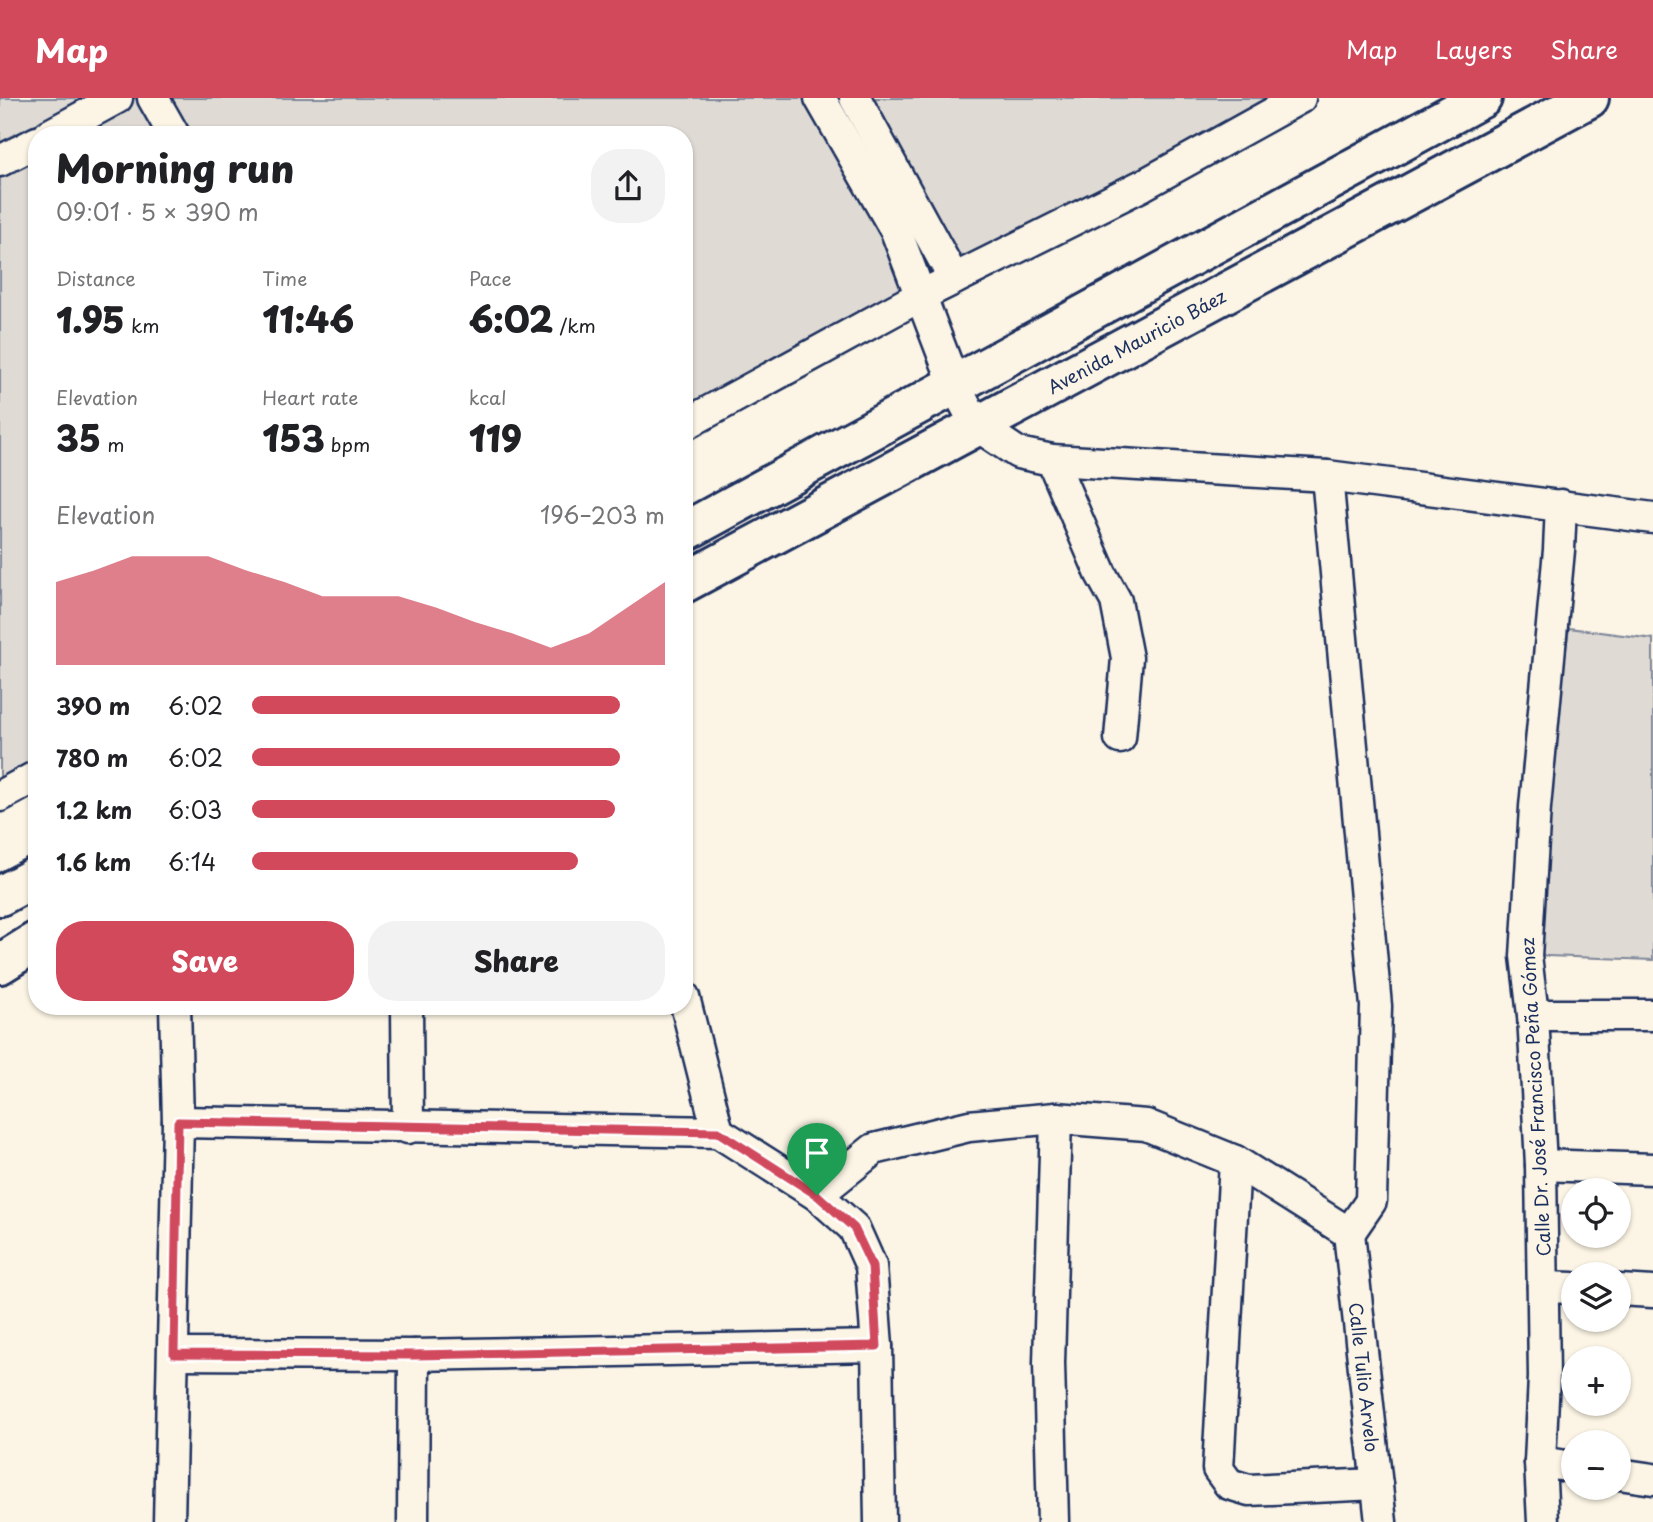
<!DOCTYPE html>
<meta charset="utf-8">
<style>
body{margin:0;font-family:"Playpen Sans",sans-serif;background:#f2f2f2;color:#202124;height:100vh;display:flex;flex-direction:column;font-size:26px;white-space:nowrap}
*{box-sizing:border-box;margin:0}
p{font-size:23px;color:#757577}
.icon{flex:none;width:38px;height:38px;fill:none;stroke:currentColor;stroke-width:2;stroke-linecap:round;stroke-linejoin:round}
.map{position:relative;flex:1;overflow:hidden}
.side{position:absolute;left:28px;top:28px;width:665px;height:889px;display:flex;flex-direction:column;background:#fff;border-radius:28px;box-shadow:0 2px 5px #0004}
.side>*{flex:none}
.tools{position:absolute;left:1561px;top:1080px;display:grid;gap:14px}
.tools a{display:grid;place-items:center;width:70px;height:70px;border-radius:50%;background:#fff;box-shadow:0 2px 5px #0004;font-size:35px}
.pin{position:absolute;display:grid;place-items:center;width:60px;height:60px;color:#fff;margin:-72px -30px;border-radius:50% 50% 50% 0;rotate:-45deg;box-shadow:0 0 7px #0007}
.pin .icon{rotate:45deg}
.round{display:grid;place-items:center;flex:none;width:74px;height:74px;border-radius:28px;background:#f2f2f2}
.headline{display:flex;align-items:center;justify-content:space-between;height:119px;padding:0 28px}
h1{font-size:38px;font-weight:800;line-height:52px}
.stats{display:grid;grid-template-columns:repeat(3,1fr);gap:10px;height:119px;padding:7px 28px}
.stats div{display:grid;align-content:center}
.stats b{font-size:35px;font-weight:800}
.stats small{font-size:19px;font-weight:400}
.stats p{font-size:19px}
.chart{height:196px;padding:14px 28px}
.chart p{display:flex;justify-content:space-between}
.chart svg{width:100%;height:126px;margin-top:7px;fill:#d1495b;opacity:.7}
.action{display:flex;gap:14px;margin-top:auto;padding:14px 28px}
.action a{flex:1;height:80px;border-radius:28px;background:#d1495b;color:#fff;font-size:28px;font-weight:800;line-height:80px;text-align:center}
.action a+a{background:#f2f2f2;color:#202124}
ul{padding:0 28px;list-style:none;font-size:23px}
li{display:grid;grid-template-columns:112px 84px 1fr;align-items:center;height:52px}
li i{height:18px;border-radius:9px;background:#d1495b}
header{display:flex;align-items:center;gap:42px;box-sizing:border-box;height:98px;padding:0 35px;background:#d1495b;color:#fff}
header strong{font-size:33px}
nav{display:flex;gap:38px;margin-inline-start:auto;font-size:24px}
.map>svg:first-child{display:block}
.green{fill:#dfdbd4;stroke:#7d8599;stroke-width:2}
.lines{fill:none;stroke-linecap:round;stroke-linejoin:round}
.minor-casing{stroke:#1b2f5e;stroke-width:35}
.major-casing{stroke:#1b2f5e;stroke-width:44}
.minor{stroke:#fcf5e5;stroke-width:30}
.major{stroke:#fcf5e5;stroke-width:38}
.route-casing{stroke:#fff;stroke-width:14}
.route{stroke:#d1495b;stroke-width:9}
.labels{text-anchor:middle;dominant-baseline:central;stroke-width:6;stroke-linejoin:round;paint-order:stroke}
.street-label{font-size:18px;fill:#1b2f5e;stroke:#fcf5e5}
</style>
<header>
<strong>Map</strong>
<nav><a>Map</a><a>Layers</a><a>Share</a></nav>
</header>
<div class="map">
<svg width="1653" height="1424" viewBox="0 0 1653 1424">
<rect width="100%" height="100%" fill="#fcf5e5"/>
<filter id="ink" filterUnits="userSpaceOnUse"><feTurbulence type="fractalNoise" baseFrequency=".0143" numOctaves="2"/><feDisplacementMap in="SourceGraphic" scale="14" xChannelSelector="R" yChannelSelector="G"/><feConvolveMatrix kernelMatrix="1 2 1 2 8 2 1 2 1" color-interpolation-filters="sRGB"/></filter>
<g filter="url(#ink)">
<path class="green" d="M0 0H1297L684 323V37H37V689L0 710Z
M1569 530 1653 541V862L1521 857Z"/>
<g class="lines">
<defs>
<g id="minor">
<path d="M153 0 174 37"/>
<path d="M820 0 896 133 955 288 976 327 1018 355 1052 362 1327 378 1653 420"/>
<path d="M855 0 954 181"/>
<path d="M49 37 117 0"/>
<path d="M0 63 37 44"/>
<path d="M684 327 922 197 1143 87 1300 0"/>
<path d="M1052 362 1101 476 1116 503 1127 560 1120 640"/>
<path d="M1327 378 1376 908 1371 1103 1349 1135"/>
<path d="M0 698 37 678"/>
<path d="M684 899 718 1034 817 1097 854 1130 871 1168 877 1248 880 1424"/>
<path d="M407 908 408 1030"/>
<path d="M1533 917H1653"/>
<path d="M178 1024 718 1034"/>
<path d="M1235 1063 1218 1371 1229 1386 1249 1392 1377 1386"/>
<path d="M1541 1067 1653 1071"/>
<path d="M817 1097 874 1051 969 1028 1056 1020 1146 1027 1235 1063 1349 1135"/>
<path id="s1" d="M1349 1135 1381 1424"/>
<path d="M1543 1189 1573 1190"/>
<path d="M1619 1192 1653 1194"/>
<path d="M174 1256 414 1257 877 1248"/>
<path d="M1540 1364 1573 1369"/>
<path d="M1619 1376 1653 1381"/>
<path d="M169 1424 178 1024 175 908"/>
<path d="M413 1424 414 1257"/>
<path d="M1053 1424 1049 1265 1056 1020"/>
<path d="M1543 1424 1540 1364 1544 1279 1541 1067 1533 917 1526 858 1535 709 1559 452 1561 407"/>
</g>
<g id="major">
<path d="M684 434 1482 0"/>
<path id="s2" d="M684 485 1589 0"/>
<path d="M0 798 37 778"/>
<path d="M0 866 37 843"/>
</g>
</defs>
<use href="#minor" class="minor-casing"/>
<use href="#major" class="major-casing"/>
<use href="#minor" class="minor"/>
<use href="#major" class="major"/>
</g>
</g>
<g class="lines" filter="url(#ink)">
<defs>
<path id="route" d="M178 1024 718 1034 817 1097 854 1130 872 1168 877 1248 414 1257 174 1256Z"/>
</defs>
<use href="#route" class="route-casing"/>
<use href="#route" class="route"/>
</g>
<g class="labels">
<g class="street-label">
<text stroke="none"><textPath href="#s2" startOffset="513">Avenida Mauricio Báez</textPath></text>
<text transform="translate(1535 999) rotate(-93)">Calle Dr. José Francisco Peña Gómez</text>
<text stroke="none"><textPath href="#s1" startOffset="145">Calle Tulio Arvelo</textPath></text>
</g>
</g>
</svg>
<div class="tools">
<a><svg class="icon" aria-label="locate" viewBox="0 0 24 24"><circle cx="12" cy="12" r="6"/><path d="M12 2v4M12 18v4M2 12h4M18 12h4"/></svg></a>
<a><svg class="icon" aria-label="layers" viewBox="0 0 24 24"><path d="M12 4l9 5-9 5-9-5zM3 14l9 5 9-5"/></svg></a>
<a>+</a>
<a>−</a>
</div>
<div class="pin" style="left:817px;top:1097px;background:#1e9e55"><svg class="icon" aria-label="arrive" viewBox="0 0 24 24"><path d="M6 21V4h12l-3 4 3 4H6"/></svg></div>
<section class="side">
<div class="headline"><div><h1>Morning run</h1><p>09:01 · 5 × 390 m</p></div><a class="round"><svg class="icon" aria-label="share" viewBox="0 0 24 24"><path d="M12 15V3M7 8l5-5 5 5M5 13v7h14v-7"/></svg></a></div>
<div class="stats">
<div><p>Distance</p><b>1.95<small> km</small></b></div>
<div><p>Time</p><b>11:46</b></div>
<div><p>Pace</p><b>6:02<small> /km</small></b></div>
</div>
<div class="stats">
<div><p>Elevation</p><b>35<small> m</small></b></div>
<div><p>Heart rate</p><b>153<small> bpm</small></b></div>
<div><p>kcal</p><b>119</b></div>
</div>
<div class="chart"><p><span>Elevation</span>196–203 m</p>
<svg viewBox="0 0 160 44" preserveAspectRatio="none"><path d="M0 44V15L10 11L20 6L30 6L40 6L50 11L60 15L70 20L80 20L90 20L100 24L110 29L120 33L130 38L140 33L150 24L160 15V44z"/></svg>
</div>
<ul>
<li><b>390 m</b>6:02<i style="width:89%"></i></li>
<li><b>780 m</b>6:02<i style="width:89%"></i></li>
<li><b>1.2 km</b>6:03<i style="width:88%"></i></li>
<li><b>1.6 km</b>6:14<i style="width:79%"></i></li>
</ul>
<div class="action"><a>Save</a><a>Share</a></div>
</section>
</div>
